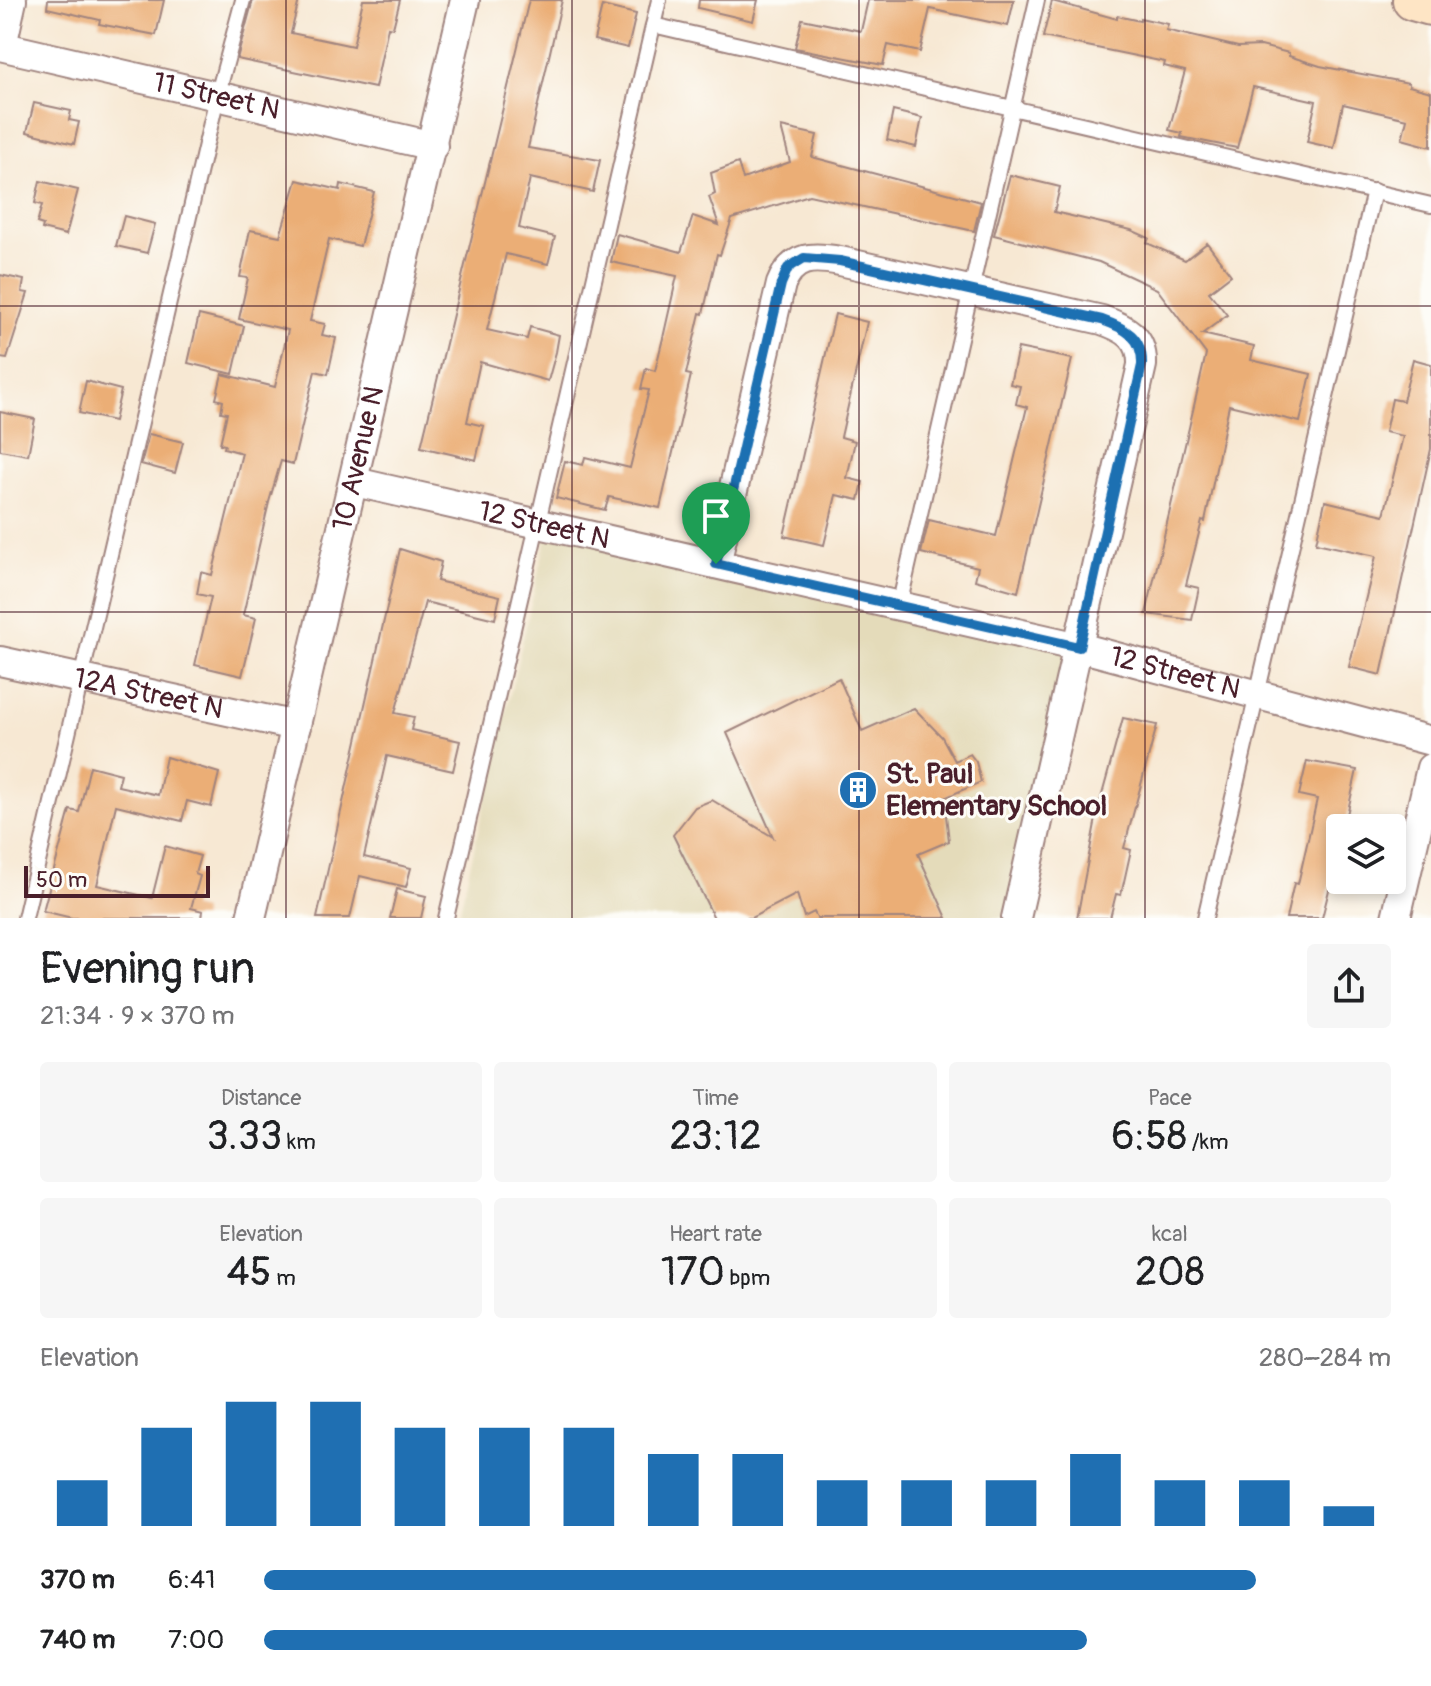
<!DOCTYPE html>
<meta charset="utf-8">
<style>
body{margin:0;font-family:Pangolin,sans-serif;background:#f6f6f6;color:#202124;height:100vh;display:flex;flex-direction:column;font-size:30px;white-space:nowrap}
*{box-sizing:border-box;margin:0}
p{font-size:26px;color:#757577}
.icon{flex:none;width:44px;height:44px;fill:none;stroke:currentColor;stroke-width:2;stroke-linecap:round;stroke-linejoin:round}
.map{position:relative;height:918px;overflow:hidden}
.sheet{display:flex;flex-direction:column;background:#fff;flex:1}
.sheet>*{flex:none}
.tools{position:absolute;left:1326px;top:814px;display:grid;gap:16px}
.tools a{display:grid;place-items:center;width:80px;height:80px;border-radius:8px;background:#fff;box-shadow:0 4px 12px #0003;font-size:40px}
.scale{position:absolute;left:24px;bottom:20px;width:186px;box-sizing:border-box;padding-left:8px;border:4px solid #4a1f2b;border-top:0;font-size:22px;line-height:28px;white-space:nowrap;color:#4a1f2b;-webkit-text-stroke:6px #fdfcf7;paint-order:stroke}
.pin{position:absolute;display:grid;place-items:center;width:68px;height:68px;color:#fff;margin:-82px -34px;border-radius:50% 50% 50% 0;rotate:-45deg;box-shadow:0 0 8px #0007}
.pin .icon{rotate:45deg}
.round{display:grid;place-items:center;flex:none;width:84px;height:84px;border-radius:8px;background:#f6f6f6}
.summary{display:flex;align-items:center;justify-content:space-between;height:136px;padding:0 40px}
h1{font-size:44px;font-weight:600;line-height:60px}
.metrics{display:grid;grid-template-columns:repeat(3,1fr);gap:12px;height:136px;padding:8px 40px}
.metrics div{display:grid;align-content:center;border-radius:8px;background:#f6f6f6;text-align:center}
.metrics b{font-size:40px;font-weight:600}
.metrics small{font-size:22px;font-weight:400}
.metrics p{font-size:22px}
.chart{height:224px;padding:16px 40px}
.chart p{display:flex;justify-content:space-between}
.chart svg{width:100%;height:144px;margin-top:8px;stroke:#1f6fb2;stroke-width:6}
ul{padding:0 40px;list-style:none;font-size:26px}
li{display:grid;grid-template-columns:128px 96px 1fr;align-items:center;height:60px}
li i{height:20px;border-radius:10px;background:#1f6fb2}
.map>svg:first-child{display:block}
.built{fill:#e4dbba}
.building{fill:#ebae76}
.lines{fill:none;stroke-linecap:round;stroke-linejoin:round}
.service-casing{stroke:#a0847f;stroke-width:18}
.minor-casing{stroke:#a0847f;stroke-width:32}
.tertiary-casing{stroke:#a0847f;stroke-width:40}
.secondary-casing{stroke:#a0847f;stroke-width:44}
.service{stroke:#fff;stroke-width:14}
.minor{stroke:#fff;stroke-width:28}
.tertiary{stroke:#fff;stroke-width:36}
.secondary{stroke:#fee5c5;stroke-width:40}
.route-casing{stroke:#fff;stroke-width:16}
.route{stroke:#1f6fb2;stroke-width:10}
.grid{fill:none;stroke:#4a1f2b;stroke-width:2;stroke-opacity:0.55}
.labels{text-anchor:middle;dominant-baseline:central;stroke-width:6;stroke-linejoin:round;paint-order:stroke}
.street-label{font-size:28px;fill:#4a1f2b;stroke:#fdfcf7}
.poi-label{font-size:28px;font-weight:bold;fill:#4a1f2b;stroke:#fdfcf7;text-anchor:start}
</style>
<div class="map">
<svg width="1431" height="918" viewBox="0 0 1431 918">
<rect width="100%" height="100%" fill="#fdfcf7"/>
<filter id="ink" filterUnits="userSpaceOnUse"><feTurbulence type="fractalNoise" baseFrequency=".0125" numOctaves="2"/><feDisplacementMap in="SourceGraphic" scale="16" xChannelSelector="R" yChannelSelector="G"/><feConvolveMatrix kernelMatrix="1 2 1 2 8 2 1 2 1" color-interpolation-filters="sRGB"/></filter>
<filter id="wash" filterUnits="userSpaceOnUse"><feTurbulence type="fractalNoise" baseFrequency=".006" numOctaves="4" result="noise"/><feDisplacementMap in="SourceGraphic" scale="32" xChannelSelector="R" yChannelSelector="G"/><feGaussianBlur stdDeviation="1.8" result="paint"/><feColorMatrix in="noise" values="0 0 0 0 0 0 0 0 0 0 0 0 0 0 0 0 0 1.4 0 .05"/><feComposite in="paint" operator="in"/></filter>
<g filter="url(#wash)">
<rect width="100%" height="100%" fill="#f7e8d3"/>
<path class="built" d="M549 527 1079 647 1016 918H458Z"/>
<g id="blocks">
<path class="building" d="M48 0H164L156 35 99 24 100 20 47 8Z
M253 0H299L291 33 353 46 363 0H400L393 28 388 27 375 88 237 59Z
M529 0H562L528 148 600 160 593 192 530 178 519 228 555 237 548 264 506 254 487 330 527 339 530 327 559 335 556 352 548 381 480 362 467 422 484 426 476 460 421 447Z
M699 0H758L753 21 698 8Z
M868 0H1014L1008 26 930 9 920 52 888 45 883 65 795 48 802 19 861 31Z
M1052 1 1117 19V16L1140 21V18L1168 24 1166 30 1238 47 1261 46 1289 53V56L1320 66 1409 83V86L1431 92V147L1402 139 1407 119 1343 104 1334 148 1307 142 1316 101 1253 87 1237 148 1181 137 1182 133 1169 130 1185 71 1164 66 1165 62 1043 37Z
M602 6 636 14 628 48 594 40Z
M34 103 71 111 69 120 79 122 74 144 27 132Z
M893 111 922 118 916 147 887 140Z
M781 127 817 135 812 157 981 202 974 231 809 195 732 219 720 255 717 254 703 314 700 313 686 374 691 375 660 508 609 497 605 510 556 498 565 461 583 465 585 457 630 468 649 390 641 389 646 368 655 371 663 338 677 276 611 262 617 234 681 252 693 216 719 225 709 197 715 194 711 173 738 163 743 179 790 162Z
M1010 175 1060 187 1054 212 1131 230 1149 238 1147 243 1185 260 1207 243 1231 275 1209 292 1227 315 1202 334 1254 346 1251 360 1311 374 1300 422 1229 405 1205 522 1202 521 1186 585 1199 588 1192 620 1146 614 1206 354 1157 289 1099 262 994 235Z
M297 180 340 190 341 184 374 192 360 246 329 239 310 321 325 324 322 335 336 338 328 374 315 371 293 464 281 461 269 502 243 615 256 618 242 676 195 665 211 597 197 594 201 572 212 575 242 453 224 448 225 445 220 444 227 413 221 412 223 401 216 399 222 374 275 387 288 330 239 319 248 278 240 277 250 230 280 236Z
M40 181 78 190 66 235 42 229 43 225 37 223 42 205 35 203Z
M124 216 155 224 147 253 116 246Z
M0 275 24 280 22 292 28 293 7 359 0 358Z
M835 314 867 322 841 437 855 441 847 478 863 482 859 500 836 495 824 545 784 536Z
M199 315 244 326 233 374 188 363Z
M1018 348 1072 359 1018 592 975 580 978 567 921 553 929 520 996 536 1027 407 1016 404 1020 386 1010 384Z
M1413 359 1431 364V449L1381 675 1349 667 1376 556 1316 543 1325 501 1384 515 1403 436 1385 432 1392 399 1403 401Z
M86 381 121 390 114 421 79 413Z
M0 412 35 419 28 455 0 450Z
M149 434 183 442 175 473 141 464Z
M400 549 441 562 437 581 500 596 495 619 425 602 395 713 414 717 411 730 460 741 453 771 387 756 364 857 411 868 406 887 360 876 350 918H317Z
M839 678 862 731 914 708 942 737 955 761 970 754 976 762 981 782 944 798 949 841 918 854 947 918H817L814 912 804 917 797 894 751 918H714L673 835 695 807 712 800 773 837 727 733Z
M1123 718 1157 725 1124 848 1131 850 1121 895 1116 894 1110 918H1077L1097 813Z
M166 757 219 773 211 807 187 801 182 821 116 805 97 885 152 898 165 846 200 856 195 874 200 876 191 908 203 911 202 918H72L43 911 70 810 79 812 90 766 121 774 118 786 158 795Z
M1307 761 1357 770 1344 828H1340L1336 875 1333 874 1322 918H1286L1294 883 1298 884 1317 799 1299 795Z
M397 889 426 896 421 918H390Z"/>
</g>
</g>
<g filter="url(#ink)">
<use href="#blocks" fill-opacity="0" stroke="#a0847f" stroke-width="2"/>
<g class="lines">
<defs>
<path id="service" d="M653 25 1431 205
M899 606 1037 0
M25 918 217 97 243 0
M446 918 659 0
M1205 918 1374 191"/>
<g id="minor">
<path id="s1" d="M0 46 433 146"/>
<path id="s2" d="M355 482 1079 647 1431 741"/>
<path d="M716 564 781 284C793 255 813 256 840 261L1102 320C1125 328 1143 337 1142 365L1016 918"/>
<path id="s3" d="M0 661 296 726"/>
<path id="s4" d="M251 918 465 0"/>
<path d="M1396 918 1431 768"/>
</g>
<path id="tertiary" d="M0 36 8 0"/>
<path id="secondary" d="M1413 0 1431 5"/>
</defs>
<use href="#service" class="service-casing"/>
<use href="#minor" class="minor-casing"/>
<use href="#tertiary" class="tertiary-casing"/>
<use href="#secondary" class="secondary-casing"/>
<use href="#service" class="service"/>
<use href="#minor" class="minor"/>
<use href="#tertiary" class="tertiary"/>
<use href="#secondary" class="secondary"/>
</g>
</g>
<g class="lines" filter="url(#ink)">
<defs>
<path id="route" d="M804 258 840 261 1102 320C1125 328 1143 337 1142 365L1079 647 716 564 781 284 788 268Z"/>
</defs>
<use href="#route" class="route-casing"/>
<use href="#route" class="route"/>
</g>
<path class="grid" d="M286 0V918M572 0V918M859 0V918M1145 0V918M0 306H1431M0 612H1431"/>
<defs>
<symbol id="building-disc" viewBox="-11 -11 22 22"><circle r="9.5" fill="#1f6fb2" stroke="#fdfcf7"/><path d="M-4-6H4V6H1V3H-1V6H-4ZM-2.5-4.3h1.7v1.8h-1.7ZM.8-4.3h1.7v1.8H.8ZM-2.5-1h1.7V.8h-1.7ZM.8-1h1.7V.8H.8Z" fill="#fff"/></symbol>
</defs>
<g fill-rule="evenodd">
<use href="#building-disc" x="836" y="768" width="44" height="44"/>
</g>
<g class="labels">
<g class="street-label">
<text stroke="none"><textPath href="#s1" startOffset="222">11 Street N</textPath></text>
<text stroke="none"><textPath href="#s4" startOffset="472">10 Avenue N</textPath></text>
<text stroke="none"><textPath href="#s2" startOffset="194">12 Street N</textPath></text>
<text stroke="none"><textPath href="#s2" startOffset="842">12 Street N</textPath></text>
<text stroke="none"><textPath href="#s3" startOffset="152">12A Street N</textPath></text>
</g>
<g class="poi-label">
<text x="886" y="774">St. Paul<tspan x="886" dy="32">Elementary School</tspan></text>
</g>
</g>
</svg>
<div class="tools">
<a><svg class="icon" aria-label="layers" viewBox="0 0 24 24"><path d="M12 4l9 5-9 5-9-5zM3 14l9 5 9-5"/></svg></a>
</div>
<div class="scale">50 m</div>
<div class="pin" style="left:716px;top:564px;background:#1e9e55"><svg class="icon" aria-label="arrive" viewBox="0 0 24 24"><path d="M6 21V4h12l-3 4 3 4H6"/></svg></div>
</div>
<section class="sheet">
<div class="summary"><div><h1>Evening run</h1><p>21:34 · 9 × 370 m</p></div><a class="round"><svg class="icon" aria-label="share" viewBox="0 0 24 24"><path d="M12 15V3M7 8l5-5 5 5M5 13v7h14v-7"/></svg></a></div>
<div class="metrics">
<div><p>Distance</p><b>3.33<small> km</small></b></div>
<div><p>Time</p><b>23:12</b></div>
<div><p>Pace</p><b>6:58<small> /km</small></b></div>
</div>
<div class="metrics">
<div><p>Elevation</p><b>45<small> m</small></b></div>
<div><p>Heart rate</p><b>170<small> bpm</small></b></div>
<div><p>kcal</p><b>208</b></div>
</div>
<div class="chart"><p><span>Elevation</span>280–284 m</p>
<svg viewBox="0 0 160 44" preserveAspectRatio="none"><path d="M5 44V30M15 44V14M25 44V6M35 44V6M45 44V14M55 44V14M65 44V14M75 44V22M85 44V22M95 44V30M105 44V30M115 44V30M125 44V22M135 44V30M145 44V30M155 44V38"/></svg>
</div>
<ul>
<li><b>370 m</b>6:41<i style="width:88%"></i></li>
<li><b>740 m</b>7:00<i style="width:73%"></i></li>
</ul>
</section>
